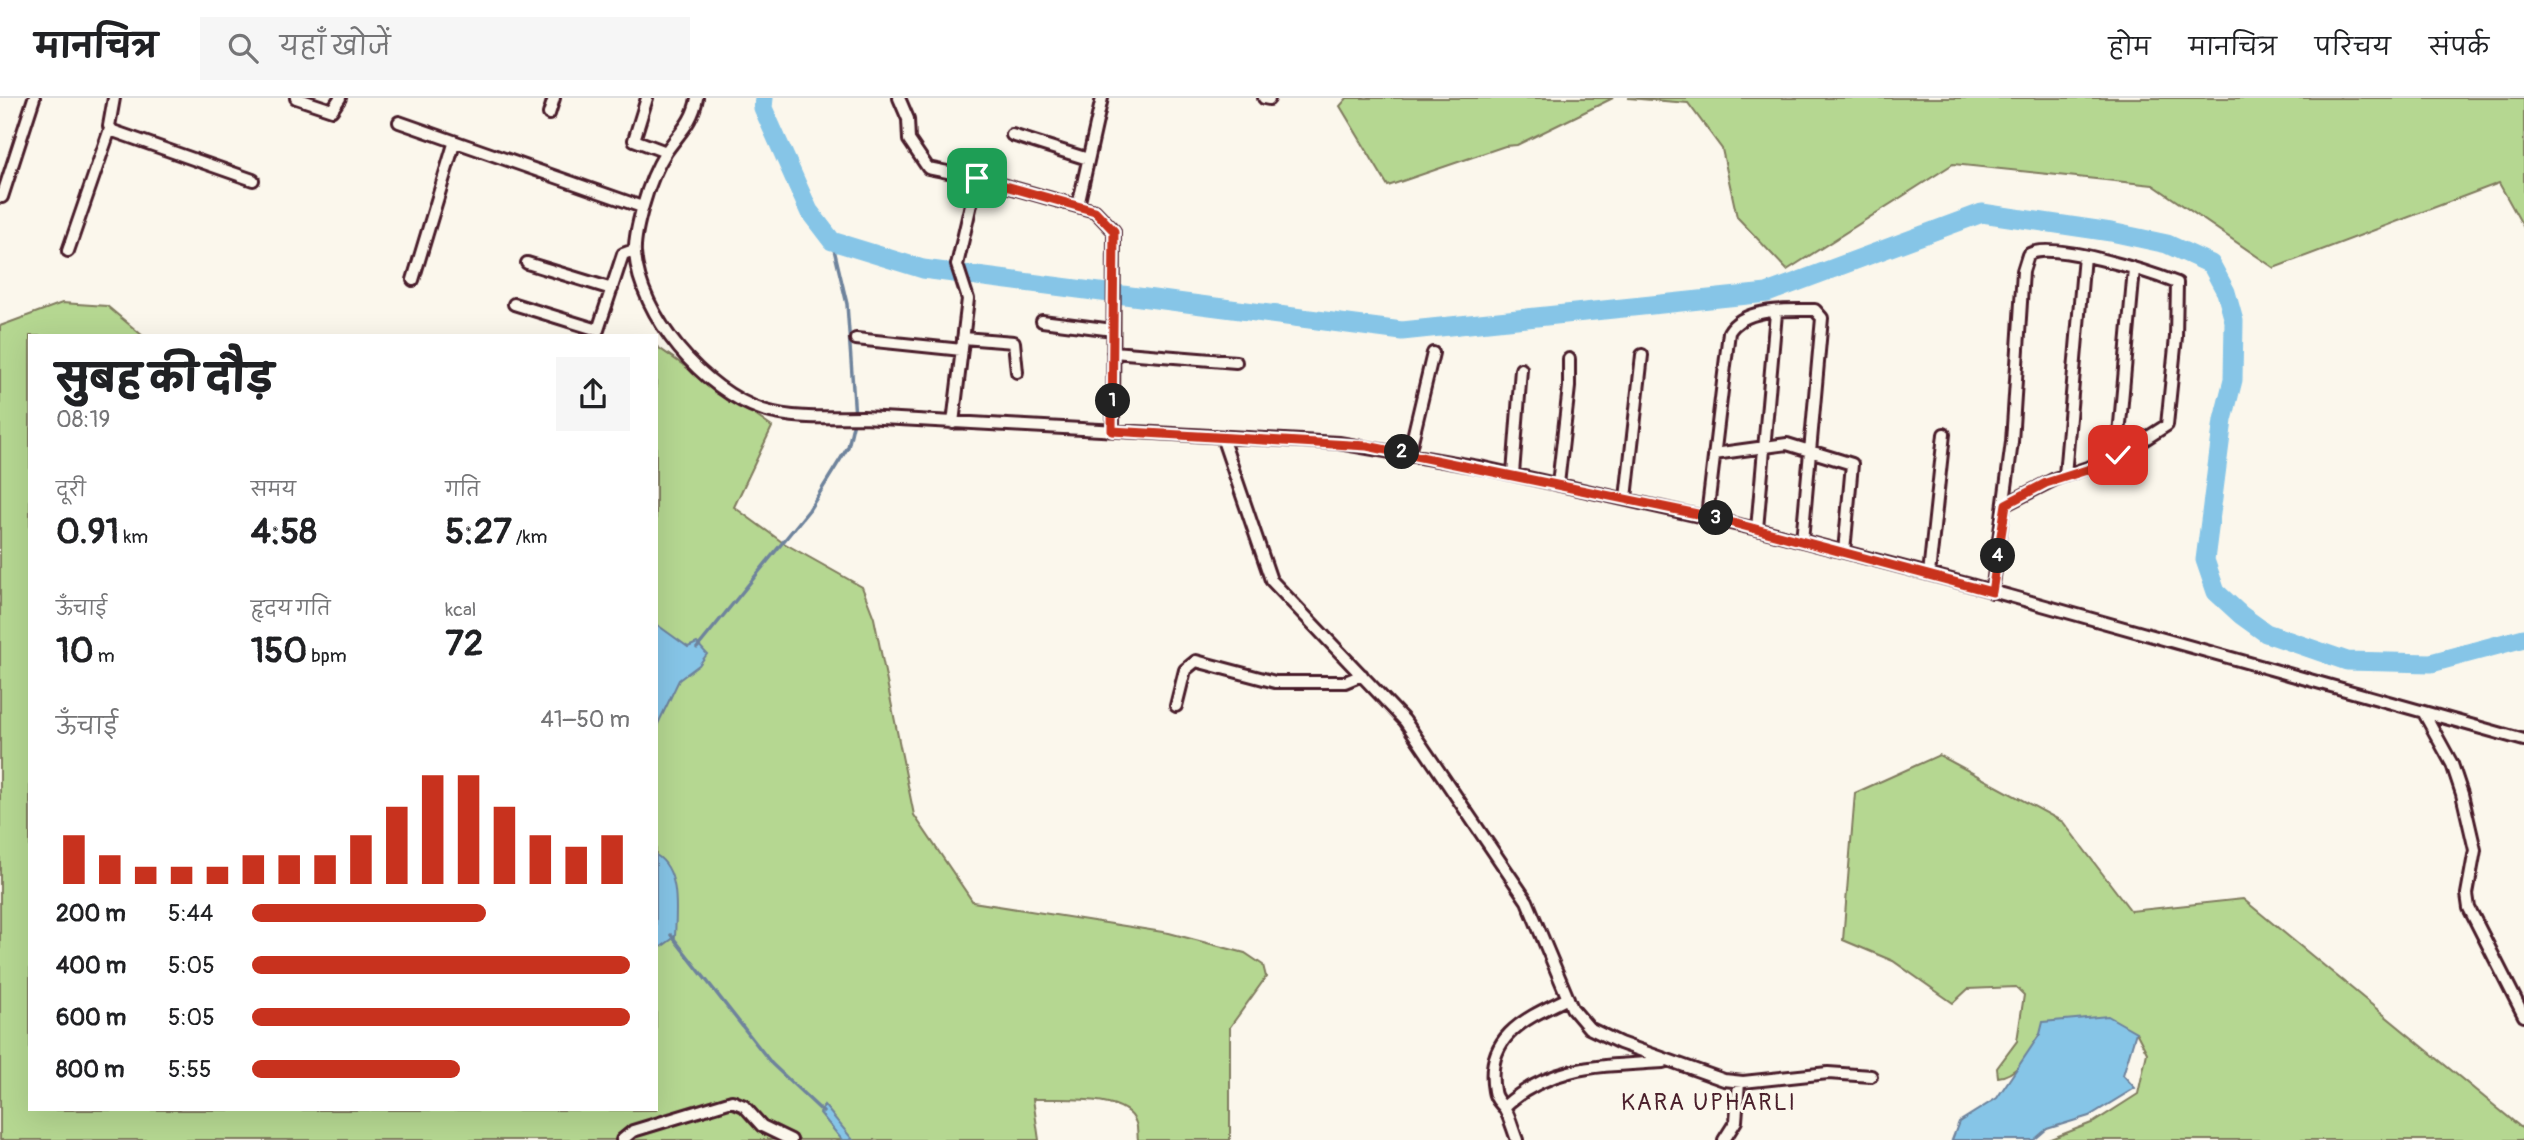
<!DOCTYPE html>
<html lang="hi">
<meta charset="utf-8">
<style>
body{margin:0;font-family:Pangolin,"Playpen Sans Deva",sans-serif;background:#f6f6f6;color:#202124;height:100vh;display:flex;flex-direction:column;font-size:26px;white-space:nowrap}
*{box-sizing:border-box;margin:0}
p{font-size:23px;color:#757577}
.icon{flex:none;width:38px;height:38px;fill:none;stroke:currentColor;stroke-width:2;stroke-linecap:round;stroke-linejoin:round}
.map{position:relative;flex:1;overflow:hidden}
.side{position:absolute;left:28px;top:236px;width:630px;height:777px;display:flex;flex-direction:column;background:#fff;border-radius:0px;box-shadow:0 7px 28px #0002}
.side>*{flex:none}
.pin{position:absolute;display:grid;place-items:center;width:60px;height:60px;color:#fff;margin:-30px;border-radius:14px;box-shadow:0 4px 10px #0006}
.km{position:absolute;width:35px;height:35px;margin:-18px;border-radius:50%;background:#222;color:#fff;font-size:19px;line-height:35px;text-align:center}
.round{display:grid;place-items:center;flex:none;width:74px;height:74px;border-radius:0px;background:#f6f6f6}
.head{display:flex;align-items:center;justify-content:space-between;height:119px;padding:0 28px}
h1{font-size:38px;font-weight:800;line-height:52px}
.stats{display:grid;grid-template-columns:repeat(3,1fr);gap:10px;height:119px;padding:7px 28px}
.stats div{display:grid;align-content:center}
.stats b{font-size:35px;font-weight:800}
.stats small{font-size:19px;font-weight:400}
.stats p{font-size:19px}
.chart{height:196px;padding:14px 28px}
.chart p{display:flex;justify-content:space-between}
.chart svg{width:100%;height:126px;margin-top:7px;stroke:#c8321e;stroke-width:6}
ul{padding:0 28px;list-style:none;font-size:23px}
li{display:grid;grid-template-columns:112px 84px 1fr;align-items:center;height:52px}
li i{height:18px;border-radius:9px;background:#c8321e}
header{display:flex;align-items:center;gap:42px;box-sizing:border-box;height:98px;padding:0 35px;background:#fff;border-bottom:2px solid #e0e0e0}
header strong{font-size:33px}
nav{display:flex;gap:38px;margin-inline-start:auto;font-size:24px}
.search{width:490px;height:63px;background:#f6f6f6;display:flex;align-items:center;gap:18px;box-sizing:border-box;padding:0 24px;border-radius:0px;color:#757577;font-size:26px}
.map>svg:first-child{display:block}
.green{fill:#b5d791;stroke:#807b5e;stroke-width:2}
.water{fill:#86c5e7;stroke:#6e839c;stroke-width:2}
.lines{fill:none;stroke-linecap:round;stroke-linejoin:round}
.stream{stroke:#6e839c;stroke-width:3.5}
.river{stroke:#86c5e7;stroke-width:19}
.minor-casing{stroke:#4a1f2b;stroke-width:16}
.minor{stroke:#fbf7ec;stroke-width:10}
.route-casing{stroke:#fff;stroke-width:14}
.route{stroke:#c8321e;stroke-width:9}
.labels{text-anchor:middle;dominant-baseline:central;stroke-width:6;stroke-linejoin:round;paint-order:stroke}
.quarter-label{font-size:23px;letter-spacing:2px;fill:#4a1f2b;stroke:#fbf7ec}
</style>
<header>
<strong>मानचित्र</strong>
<div class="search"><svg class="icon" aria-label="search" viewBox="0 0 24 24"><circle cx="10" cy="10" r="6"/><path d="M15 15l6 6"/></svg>यहाँ खोजें</div>
<nav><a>होम</a><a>मानचित्र</a><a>परिचय</a><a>संपर्क</a></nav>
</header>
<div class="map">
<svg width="2524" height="1042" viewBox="0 0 2524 1042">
<rect width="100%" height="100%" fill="#fbf7ec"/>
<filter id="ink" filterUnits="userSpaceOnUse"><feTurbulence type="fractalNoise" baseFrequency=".0143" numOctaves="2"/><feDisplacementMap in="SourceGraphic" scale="14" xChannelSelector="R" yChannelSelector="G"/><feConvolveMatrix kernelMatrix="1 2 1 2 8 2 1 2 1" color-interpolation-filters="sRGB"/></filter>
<g filter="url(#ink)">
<path class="green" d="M1347 0H1613L1517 47 1505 48 1388 88 1340 8Z
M1628 0H2524V130L2499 85 2274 170 2153 87 1953 66 1787 172 1737 119 1722 51 1688 5Z
M62 205 107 208 143 238H30V1012H656V248L772 329 734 409 782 444 862 489 874 520 914 717 973 804 1169 835 1245 855 1263 867 1266 879 1230 929V1042H1138C1137 1037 1138 1030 1136 1025 1126 995 1059 1002 1033 1001L1039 1042H0V228Z
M1939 657 2063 724 2131 813 2243 801 2524 1032V1042H2048L2094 1024 2138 996 2147 955 2136 934 2040 936C2030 952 2020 977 1998 979L1997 970 2017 943 2024 897 2016 889 1968 891 1953 905 1893 863 1843 842 1855 695Z"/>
<path class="water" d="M656 526 688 549 697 545 707 556 699 567 679 582 656 630Z
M656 757C681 772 676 814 675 839L661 849 656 846Z
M2108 918 2136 934 2123 977 2135 990 2089 1018 2047 1031 2034 1042H1952L1959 1024 1997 1000 2040 936 2043 924Z
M824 1007 853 1042H842L820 1015Z"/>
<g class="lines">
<path class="stream" d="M697 550 809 412 848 349 855 319 847 206 832 143
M671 837 772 966 823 1014"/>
<path class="river" d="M764 0 763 10 809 113 832 143 923 171 1402 233 1767 195 1982 115 2111 134 2167 146 2211 166 2226 194 2234 223 2233 282 2223 322 2205 462 2216 494 2241 517 2266 535 2347 563 2431 565 2524 540"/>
<defs>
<path id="minor" d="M114 0 109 28 113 33 253 82
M296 0 332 12 340 0
M647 0 634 42 666 54
M697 0C693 24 679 35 666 54 656 70 648 90 643 108 639 122 634 140 635 155 640 218 704 293 763 312 796 322 830 319 863 319L1339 345 1484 370 1757 431 1967 486 2524 642
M899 0 908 21 909 42 928 70 977 80
M1264 0 1269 1
M549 16 554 0
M399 24 642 109
M1012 37 1088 61
M2 99 34 0
M1078 108 1102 0
M68 153 110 31
M527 165 612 191
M413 182 454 46
M514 206 598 232 623 156 634 152
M1042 223 1113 232
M963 240 1014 244 1017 274
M856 241 962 252
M1113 254 1236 264
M953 325 968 201 957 167 977 80 1095 113 1114 133 1113 333
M1222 339 1271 482 1405 623 1527 803 1572 910 1589 930 1620 945 1724 982 1743 984 1828 975 1871 978
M1409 356 1433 255
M1714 356 1787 346 1852 366 1844 454
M2117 359 2134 171
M1513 376 1521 271
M2065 377 2084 158
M1558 386 1569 289V261
M1626 400 1642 257
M1707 418 1729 234C1744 209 1788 212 1815 212L1822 220 1802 443
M1757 431 1776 215
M1929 476 1944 336
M1992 494 2012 344 2023 173 2028 157C2048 141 2152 175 2177 185L2176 239 2167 327 2114 361 2057 380 2006 406
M1176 608 1185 572 1196 563 1275 584H1345L1362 577
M2424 615 2452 666 2462 696 2475 752 2467 796 2469 810 2524 918
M1504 1009C1550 966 1604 968 1663 964
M622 1042 633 1033 732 1003 744 1008 762 1028 791 1042
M1517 1042C1513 1032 1510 1020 1505 1011 1501 1005 1495 1002 1494 993 1484 937 1527 920 1568 900
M1724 1042 1736 1023 1739 984"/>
</defs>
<use href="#minor" class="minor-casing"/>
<use href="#minor" class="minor"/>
</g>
</g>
<g class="lines" filter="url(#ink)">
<defs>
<path id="route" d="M977 80 1095 113 1114 133 1112 333 1367 348 1707 418 1992 494 2006 406 2046 385 2093 370 2118 357"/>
</defs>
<use href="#route" class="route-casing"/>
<use href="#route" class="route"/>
</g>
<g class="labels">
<g class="quarter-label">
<text x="1709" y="1004">KARA UPHARLI</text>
</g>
</g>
</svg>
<div class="pin" style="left:977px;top:80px;background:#1e9e55"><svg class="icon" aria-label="arrive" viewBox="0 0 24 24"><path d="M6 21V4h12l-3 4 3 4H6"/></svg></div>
<div class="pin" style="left:2118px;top:357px;background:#d93025"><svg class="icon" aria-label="check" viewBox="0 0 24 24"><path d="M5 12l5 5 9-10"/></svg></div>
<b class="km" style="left:1113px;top:303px">1</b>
<b class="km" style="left:1402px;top:354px">2</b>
<b class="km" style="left:1716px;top:420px">3</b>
<b class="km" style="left:1998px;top:458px">4</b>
<section class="side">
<div class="head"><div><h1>सुबह की दौड़</h1><p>08:19</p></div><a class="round"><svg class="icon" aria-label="share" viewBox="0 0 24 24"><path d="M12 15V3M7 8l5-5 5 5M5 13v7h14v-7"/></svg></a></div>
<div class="stats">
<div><p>दूरी</p><b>0.91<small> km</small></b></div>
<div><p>समय</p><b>4:58</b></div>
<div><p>गति</p><b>5:27<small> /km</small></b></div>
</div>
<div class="stats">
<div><p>ऊँचाई</p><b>10<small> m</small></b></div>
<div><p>हृदय गति</p><b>150<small> bpm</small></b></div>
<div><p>kcal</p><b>72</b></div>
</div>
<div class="chart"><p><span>ऊँचाई</span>41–50 m</p>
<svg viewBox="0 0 160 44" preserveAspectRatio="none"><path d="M5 44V27M15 44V34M25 44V38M35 44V38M45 44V38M55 44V34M65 44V34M75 44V34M85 44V27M95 44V17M105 44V6M115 44V6M125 44V17M135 44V27M145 44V31M155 44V27"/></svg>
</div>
<ul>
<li><b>200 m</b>5:44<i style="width:62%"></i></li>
<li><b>400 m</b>5:05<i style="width:100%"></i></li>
<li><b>600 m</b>5:05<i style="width:100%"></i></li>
<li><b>800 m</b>5:55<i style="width:55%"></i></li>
</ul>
</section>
</div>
